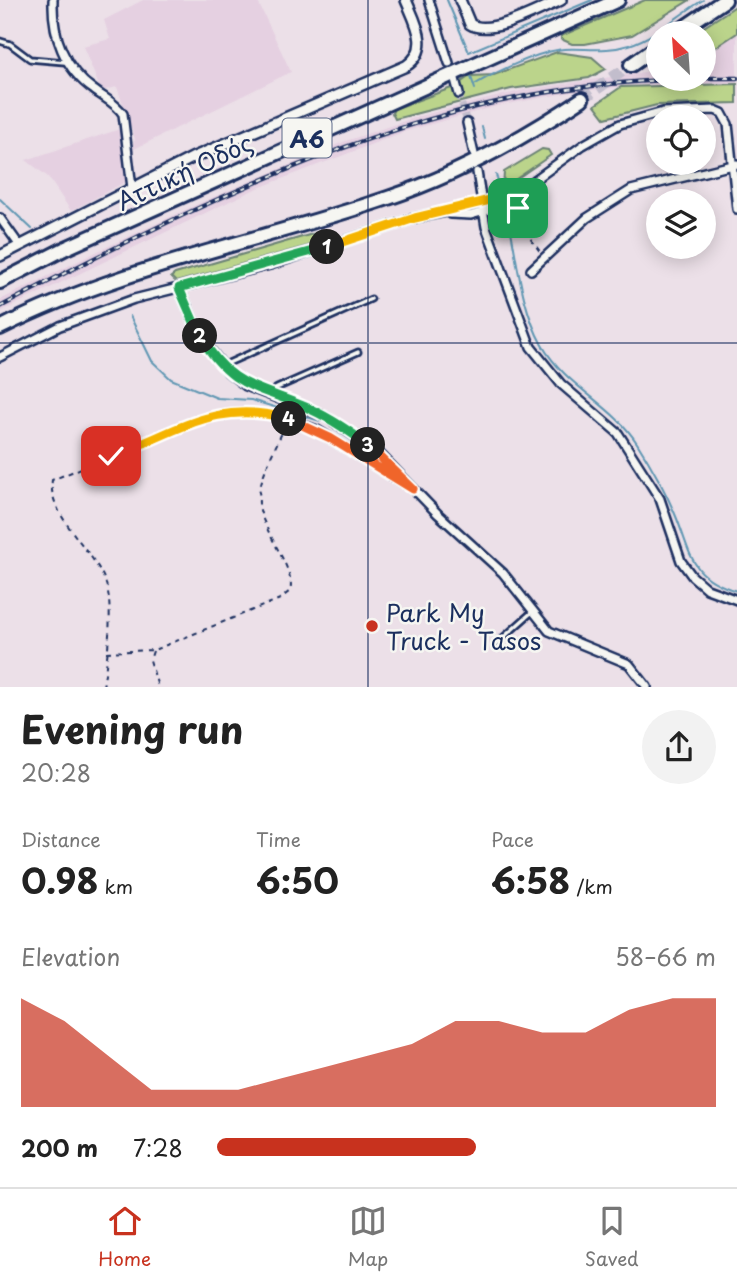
<!DOCTYPE html>
<meta charset="utf-8">
<style>
body{margin:0;font-family:"Playpen Sans",sans-serif;background:#f2f2f2;color:#222;height:100vh;display:flex;flex-direction:column;font-size:26px;white-space:nowrap}
*{box-sizing:border-box;margin:0}
p{font-size:23px;color:#767676}
.icon{flex:none;width:38px;height:38px;fill:none;stroke:currentColor;stroke-width:2;stroke-linecap:round;stroke-linejoin:round}
.map{position:relative;height:687px;overflow:hidden}
.sheet{display:flex;flex-direction:column;background:#fff;flex:1}
.sheet>*{flex:none}
.needle{width:46px;rotate:335deg}
.buttons{position:absolute;left:646px;top:21px;display:grid;gap:14px}
.buttons a{display:grid;place-items:center;width:70px;height:70px;border-radius:50%;background:#fff;box-shadow:0 4px 18px #0003;font-size:35px}
.pin{position:absolute;display:grid;place-items:center;width:60px;height:60px;color:#fff;margin:-30px;border-radius:14px;box-shadow:0 4px 10px #0006}
.km{position:absolute;width:35px;height:35px;margin:-18px;border-radius:50%;background:#222;color:#fff;font-size:19px;line-height:35px;text-align:center}
.round{display:grid;place-items:center;flex:none;width:74px;height:74px;border-radius:37px;background:#f2f2f2}
.head{display:flex;align-items:center;justify-content:space-between;height:119px;padding:0 21px}
h1{font-size:38px;font-weight:700;line-height:52px}
.stats{display:grid;grid-template-columns:repeat(3,1fr);gap:10px;height:119px;padding:7px 21px}
.stats div{display:grid;align-content:center}
.stats b{font-size:35px;font-weight:700}
.stats small{font-size:19px;font-weight:400}
.stats p{font-size:19px}
.chart{height:196px;padding:14px 21px}
.chart p{display:flex;justify-content:space-between}
.chart svg{width:100%;height:126px;margin-top:7px;fill:#c8321e;opacity:.7}
ul{padding:0 21px;list-style:none;font-size:23px}
li{display:grid;grid-template-columns:112px 84px 1fr;align-items:center;height:52px}
li i{height:18px;border-radius:9px;background:#c8321e}
.tabs{display:flex;justify-content:space-around;align-items:center;height:98px;border-top:2px solid #e0e0e0;background:#fff;font-size:19px;color:#767676}
.tabs a{display:grid;justify-items:center;gap:4px}
.tabs .active{color:#c8321e}
.map>svg:first-child{display:block}
.built{fill:#e5d0e1}
.green{fill:#bbd48b;stroke:#6b8274;stroke-width:2}
.lines{fill:none;stroke-linecap:round;stroke-linejoin:round}
.stream{stroke:#6097b3;stroke-width:2}
.minor-tunnel{stroke:#c2bdcc;stroke-width:7;stroke-dasharray:7 3.5;stroke-linecap:butt}
.motorway-tunnel{stroke:#c2bdcc;stroke-width:12;stroke-dasharray:12 6;stroke-linecap:butt}
.service-casing{stroke:#1b2f5e;stroke-width:9}
.minor-casing{stroke:#1b2f5e;stroke-width:12}
.tertiary-casing{stroke:#1b2f5e;stroke-width:14}
.motorway-casing{stroke:#1b2f5e;stroke-width:18}
.path{stroke:#1b2f5e;stroke-width:2;stroke-dasharray:5 5;stroke-linecap:butt}
.service{stroke:#f6f6f2;stroke-width:3.5}
.minor{stroke:#f6f6f2;stroke-width:7}
.tertiary{stroke:#f6f6f2;stroke-width:9}
.motorway{stroke:#f6f6f2;stroke-width:12}
.rail-casing{stroke:#1b2f5e;stroke-width:4.5}
.rail{stroke:#f6f6f2;stroke-width:2;stroke-dasharray:5;stroke-linecap:butt}
.split-1-casing{stroke:#fff;stroke-width:14}
.split-2-casing{stroke:#fff;stroke-width:14}
.split-3-casing{stroke:#fff;stroke-width:14}
.split-4-casing{stroke:#fff;stroke-width:14}
.split-5-casing{stroke:#fff;stroke-width:14}
.split-1{stroke:#f5b400;stroke-width:9}
.split-2{stroke:#22a559;stroke-width:9}
.split-3{stroke:#22a559;stroke-width:9}
.split-4{stroke:#f0652b;stroke-width:9}
.split-5{stroke:#f5b400;stroke-width:9}
.grid{fill:none;stroke:#1b2f5e;stroke-width:2;stroke-opacity:0.55}
.poi-dot{fill:#c8321e;stroke:#f6f6f2;stroke-width:2.5}
.labels{text-anchor:middle;dominant-baseline:central;stroke-width:5;stroke-linejoin:round;paint-order:stroke}
.shield{fill:#f6f6f2;stroke:#5d6b8a;stroke-width:2}
.shield-label{font-size:23px;font-weight:bold;fill:#1b2f5e}
.street-label{font-size:24px;fill:#1b2f5e;stroke:#f6f6f2}
.poi-label{font-size:24px;fill:#1b2f5e;stroke:#f6f6f2;text-anchor:start}
</style>
<div class="map">
<svg width="737" height="687" viewBox="0 0 737 687">
<rect width="100%" height="100%" fill="#ece0e8"/>
<filter id="ink" filterUnits="userSpaceOnUse"><feTurbulence type="fractalNoise" baseFrequency=".0143" numOctaves="2"/><feDisplacementMap in="SourceGraphic" scale="14" xChannelSelector="R" yChannelSelector="G"/><feConvolveMatrix kernelMatrix="1 2 1 2 8 2 1 2 1" color-interpolation-filters="sRGB"/></filter>
<g filter="url(#ink)">
<path class="built" d="M143 0H257L291 72 130 151 135 139 117 87 101 91 83 46 110 39 104 20Z
M737 33V84L621 87 572 92 497 106 406 131 253 190 0 312V300L96 252 202 202 343 142 419 116 524 90 658 70V79H704V67L707 64 704 55Z
M123 128 127 181 71 211 48 177 26 160Z"/>
<path class="green" d="M645 0H690L632 35 585 44H572L561 39V36Z
M737 5V33L704 55V33H695Z
M557 52 592 57 606 69 589 78 511 89 395 119 392 113 394 109 454 87 470 76 494 75Z
M737 84V103L657 105 605 118 595 105 621 87Z
M542 149 548 150 551 155 503 188 504 172Z
M323 231 326 234 322 242 176 282 171 277 175 274Z"/>
<g class="lines">
<path class="stream" d="M447 0 468 50
M469 52 592 0
M471 77 475 89
M474 85C495 72 540 51 564 49 587 48 607 52 629 45 657 36 678 15 703 0
M482 127 485 139
M496 175 502 194
M0 199 32 229
M506 207C517 253 519 303 542 345 566 387 612 404 637 443 651 465 665 490 675 514 692 554 688 576 737 591
M130 316 152 361 171 379 217 398 251 400 320 421"/>
<path class="minor-tunnel" d="M459 94 467 123"/>
<path class="motorway-tunnel" d="M582 99 631 65"/>
<defs>
<path id="service" d="M0 41 10 44 30 59 65 62
M224 365 371 299
M270 395 277 388 358 352
M496 644 532 612"/>
<path id="minor" d="M53 0C52 35 64 69 94 90 104 98 116 103 123 114L132 188
M429 0 449 63
M455 79 459 94
M467 123 474 154
M477 172 486 227 531 347 561 384 618 433 660 499 681 561 692 576 707 589 737 600
M450 214 471 215 496 208 583 145 620 124 663 112 715 110 722 113 728 124 737 209
M0 218 20 246
M531 270 587 218 631 190 737 164
M179 288 201 338 228 372 246 386 326 417 378 452 438 514 503 573 549 631 629 664 647 687
M0 357 60 326 134 299 270 265 415 218 466 208 511 195
M278 416 317 430 406 484"/>
<path id="tertiary" d="M460 0 470 24C490 37 540 9 561 0
M0 256 192 158 406 66C432 49 415 22 406 0"/>
<path id="motorway" d="M676 33 725 0
M631 65 658 46
M0 282 66 248 618 0
M0 328C123 266 259 242 388 198 457 175 522 139 582 99"/>
</defs>
<use href="#service" class="service-casing"/>
<use href="#minor" class="minor-casing"/>
<use href="#tertiary" class="tertiary-casing"/>
<use href="#motorway" class="motorway-casing"/>
<path class="path" d="M515 202 530 238 541 253
M153 651 150 660 158 687
M106 652 154 650 280 599 290 591C297 570 261 530 259 504 257 478 276 449 285 425
M103 687C107 661 114 608 106 584 97 553 47 516 52 480L206 417 226 412 270 415"/>
<use href="#service" class="service"/>
<use href="#minor" class="minor"/>
<use href="#tertiary" class="tertiary"/>
<use href="#motorway" class="motorway"/>
<defs>
<path id="rail" d="M704 78H737
M0 307C147 229 322 143 484 105 551 89 620 81 689 79"/>
</defs>
<use href="#rail" class="rail-casing"/>
<use href="#rail" class="rail"/>
</g>
</g>
<g class="lines" filter="url(#ink)">
<defs>
<path id="split-1" d="M327 247 415 218 511 195 518 208"/>
<path id="split-2" d="M200 336 179 288 327 247"/>
<path id="split-3" d="M200 336C231 387 253 385 303 406 326 415 348 430 368 445"/>
<path id="split-4" d="M289 419 330 438 413 489 368 445"/>
<path id="split-5" d="M111 456C177 433 215 398 289 419"/>
</defs>
<use href="#split-1" class="split-1-casing"/>
<use href="#split-2" class="split-2-casing"/>
<use href="#split-3" class="split-3-casing"/>
<use href="#split-4" class="split-4-casing"/>
<use href="#split-5" class="split-5-casing"/>
<use href="#split-1" class="split-1"/>
<use href="#split-2" class="split-2"/>
<use href="#split-3" class="split-3"/>
<use href="#split-4" class="split-4"/>
<use href="#split-5" class="split-5"/>
</g>
<path class="grid" d="M368 0V687M0 343H737"/>
<circle class="poi-dot" cx="372" cy="626" r="7"/>
<g class="labels">
<rect class="shield" x="282.5" y="118.5" width="49" height="39" rx="5"/>
<g class="shield-label">
<text x="307" y="138">Α6</text>
</g>
<g class="street-label">
<text transform="translate(184 171) rotate(-25)">Αττική Οδός</text>
</g>
<g class="poi-label">
<text x="386" y="612">Park My<tspan x="386" dy="28">Truck - Tasos</tspan></text>
</g>
</g>
</svg>
<div class="buttons">
<a><svg class="needle" viewBox="-14 -14 28 28"><path d="M0-13l5 13h-10z" fill="#e53935"/><path d="M0 13l5-13h-10z" fill="#767676"/></svg></a>
<a><svg class="icon" aria-label="locate" viewBox="0 0 24 24"><circle cx="12" cy="12" r="6"/><path d="M12 2v4M12 18v4M2 12h4M18 12h4"/></svg></a>
<a><svg class="icon" aria-label="layers" viewBox="0 0 24 24"><path d="M12 4l9 5-9 5-9-5zM3 14l9 5 9-5"/></svg></a>
</div>
<div class="pin" style="left:518px;top:208px;background:#1e9e55"><svg class="icon" aria-label="arrive" viewBox="0 0 24 24"><path d="M6 21V4h12l-3 4 3 4H6"/></svg></div>
<div class="pin" style="left:111px;top:456px;background:#d93025"><svg class="icon" aria-label="check" viewBox="0 0 24 24"><path d="M5 12l5 5 9-10"/></svg></div>
<b class="km" style="left:327px;top:247px">1</b>
<b class="km" style="left:200px;top:336px">2</b>
<b class="km" style="left:368px;top:445px">3</b>
<b class="km" style="left:289px;top:419px">4</b>
</div>
<section class="sheet">
<div class="head"><div><h1>Evening run</h1><p>20:28</p></div><a class="round"><svg class="icon" aria-label="share" viewBox="0 0 24 24"><path d="M12 15V3M7 8l5-5 5 5M5 13v7h14v-7"/></svg></a></div>
<div class="stats">
<div><p>Distance</p><b>0.98<small> km</small></b></div>
<div><p>Time</p><b>6:50</b></div>
<div><p>Pace</p><b>6:58<small> /km</small></b></div>
</div>
<div class="chart"><p><span>Elevation</span>58–66 m</p>
<svg viewBox="0 0 160 44" preserveAspectRatio="none"><path d="M0 44V6L10 14L20 26L30 38L40 38L50 38L60 34L70 30L80 26L90 22L100 14L110 14L120 18L130 18L140 10L150 6L160 6V44z"/></svg>
</div>
<ul>
<li><b>200 m</b>7:28<i style="width:52%"></i></li>
</ul>
</section>
<nav class="tabs">
<a class="active"><svg class="icon" aria-label="home" viewBox="0 0 24 24"><path d="M3 11l9-7 9 7M6 9v11h12V9"/></svg>Home</a>
<a><svg class="icon" aria-label="map" viewBox="0 0 24 24"><path d="M3 6l6-2 6 2 6-2v14l-6 2-6-2-6 2zM9 4v14M15 6v14"/></svg>Map</a>
<a><svg class="icon" aria-label="saved" viewBox="0 0 24 24"><path d="M7 4h10v16l-5-4-5 4z"/></svg>Saved</a>
</nav>
